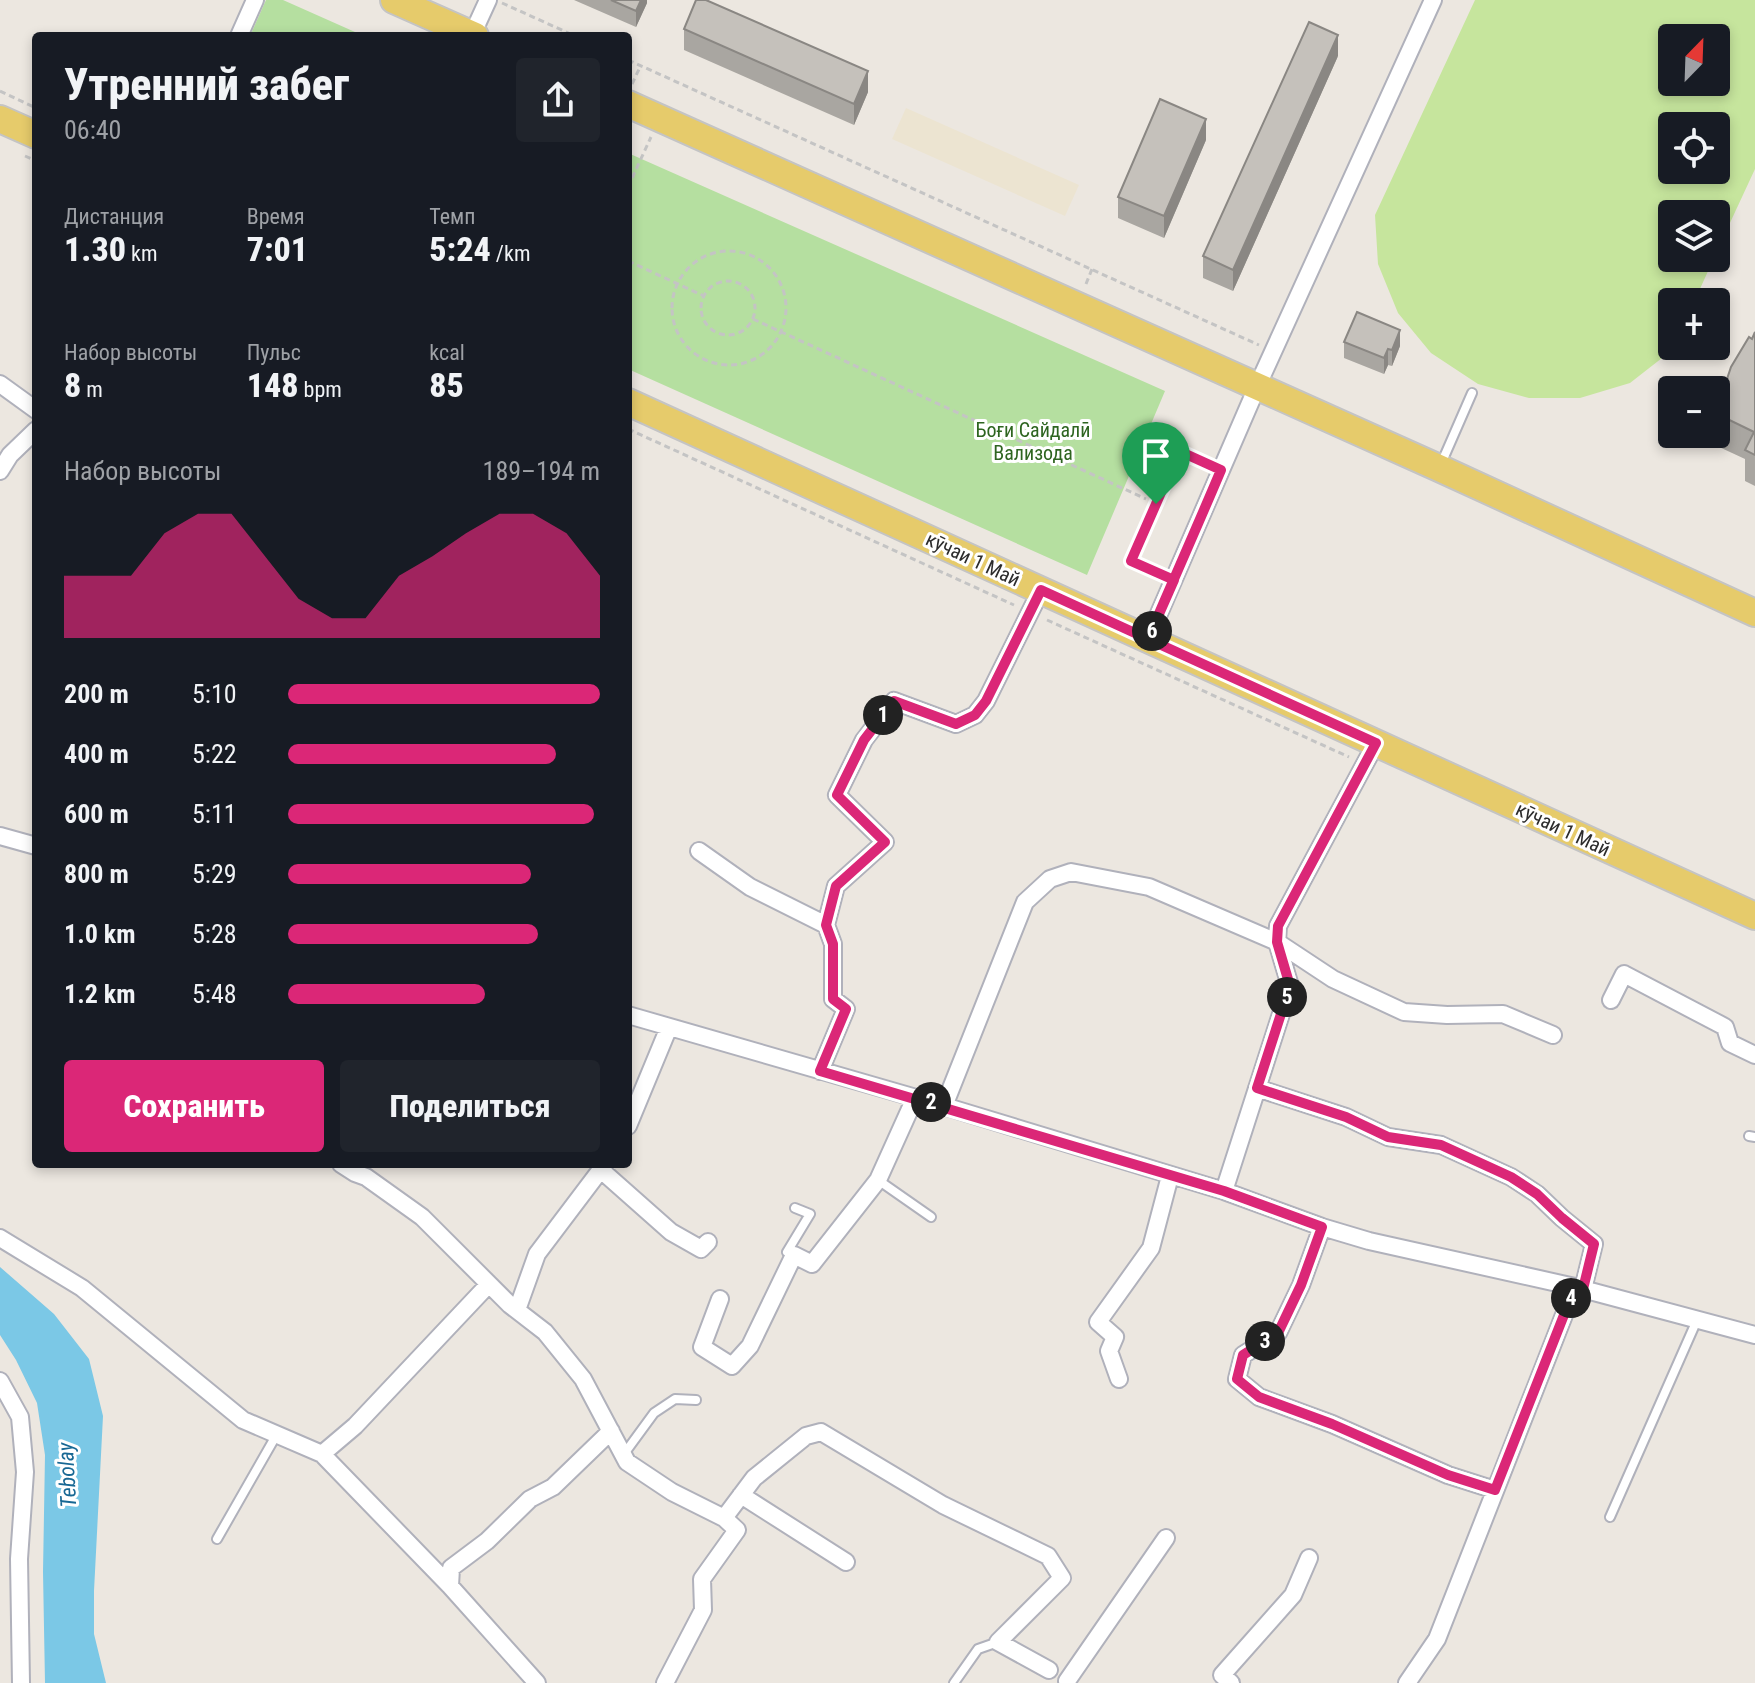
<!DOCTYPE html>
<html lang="ru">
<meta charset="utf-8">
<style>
body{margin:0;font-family:"Roboto Condensed",sans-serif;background:#20242c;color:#f1f3f6;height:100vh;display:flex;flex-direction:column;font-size:30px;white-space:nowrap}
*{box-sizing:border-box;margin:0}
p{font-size:26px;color:#9ea1a6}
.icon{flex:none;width:44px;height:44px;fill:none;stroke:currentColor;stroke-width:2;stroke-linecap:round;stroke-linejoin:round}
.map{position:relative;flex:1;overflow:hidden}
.side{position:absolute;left:32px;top:32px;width:600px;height:1136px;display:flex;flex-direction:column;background:#171b24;border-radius:8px;box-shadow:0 4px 12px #0003}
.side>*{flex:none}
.needle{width:52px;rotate:23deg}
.tools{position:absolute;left:1658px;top:24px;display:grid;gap:16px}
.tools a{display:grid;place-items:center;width:72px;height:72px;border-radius:8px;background:#171b24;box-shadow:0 4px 12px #0003;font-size:40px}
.pin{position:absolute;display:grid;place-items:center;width:68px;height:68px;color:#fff;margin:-82px -34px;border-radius:50% 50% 50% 0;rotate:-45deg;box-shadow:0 0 8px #0007}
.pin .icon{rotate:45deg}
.km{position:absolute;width:40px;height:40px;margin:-20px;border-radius:50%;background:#222;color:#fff;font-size:22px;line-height:40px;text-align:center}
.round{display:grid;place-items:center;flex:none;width:84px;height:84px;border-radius:8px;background:#20242c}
.head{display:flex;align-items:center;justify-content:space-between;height:136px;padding:0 32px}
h1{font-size:44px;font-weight:800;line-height:60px}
.metrics{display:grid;grid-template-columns:repeat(3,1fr);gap:12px;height:136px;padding:8px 32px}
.metrics div{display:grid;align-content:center}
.metrics b{font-size:34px;font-weight:800}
.metrics small{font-size:22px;font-weight:400}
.metrics p{font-size:22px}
.chart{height:224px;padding:16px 32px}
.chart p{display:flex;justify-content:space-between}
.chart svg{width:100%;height:144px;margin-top:8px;fill:#db2777;opacity:.7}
.button{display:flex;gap:16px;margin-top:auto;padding:16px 32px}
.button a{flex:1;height:92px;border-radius:8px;background:#db2777;color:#fff;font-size:32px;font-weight:800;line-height:92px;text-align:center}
.button a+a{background:#20242c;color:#f1f3f6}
ul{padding:0 32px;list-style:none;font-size:26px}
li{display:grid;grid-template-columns:128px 96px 1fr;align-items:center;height:60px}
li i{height:20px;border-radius:10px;background:#db2777}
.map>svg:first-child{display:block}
.education{fill:#ece4d1}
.green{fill:#b5dfa0}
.pitch{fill:#c6e59d;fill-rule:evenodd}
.water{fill:#7bc8e6}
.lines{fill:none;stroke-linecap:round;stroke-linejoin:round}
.lane-casing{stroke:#b0b1bb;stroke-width:12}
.street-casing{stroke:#b0b1bb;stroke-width:20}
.primary-casing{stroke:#c4c4c4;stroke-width:30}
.path{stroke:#c4c4c4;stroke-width:3;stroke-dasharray:6 4;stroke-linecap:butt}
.lane{stroke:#fff;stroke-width:8}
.street{stroke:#fff;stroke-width:16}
.primary{stroke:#e6cb6b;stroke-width:26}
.wall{fill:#a9a6a1}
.shaded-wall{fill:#8a8783}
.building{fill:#c5c1bb;stroke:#8a8783;stroke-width:2}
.route-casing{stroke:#fff;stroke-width:16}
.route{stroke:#db2777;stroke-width:10}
.labels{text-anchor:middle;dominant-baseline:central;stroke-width:6;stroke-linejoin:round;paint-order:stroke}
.park-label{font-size:20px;fill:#2e6520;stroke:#fff}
.street-label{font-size:20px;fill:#2c2c2c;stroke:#fff}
.water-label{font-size:22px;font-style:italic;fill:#186894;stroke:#fff}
</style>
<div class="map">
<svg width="1755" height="1683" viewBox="0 0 1755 1683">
<rect width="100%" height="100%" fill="#ece7e0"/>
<path class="education" d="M906 108 1079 185 1065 216 892 139Z"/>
<path class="green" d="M266 0H283L364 36H250Z
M628 153 1165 391 1087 575 628 369Z"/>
<path class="pitch" d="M1475 0H1755V169L1716 253V214H1672V258H1714L1694 302H1672L1673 346 1671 351 1630 383 1580 398H1529L1478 384 1431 353 1398 313 1378 264 1375 215ZM1672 38H1716V82H1672ZM1716 126V170H1672V126Z"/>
<path class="water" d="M0 1267 54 1314 89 1359 103 1416 94 1591V1634L106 1683H45L43 1572 45 1455 37 1403 16 1360 0 1335Z"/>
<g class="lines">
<defs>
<path id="lane" d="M1441 464 1472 393
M1174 580 1131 561 1179 451 1220 470
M1749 1136 1755 1137
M878 1180 931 1217
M793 1255 787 1252 810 1214 795 1208
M624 1454 654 1413 675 1399 696 1400
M1610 1517 1697 1320
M217 1539 277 1434
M954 1683 978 1649 998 1642"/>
<path id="street" d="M472 35 488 0
M239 36 255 0
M0 384 36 410
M0 471 10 455 36 430
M1148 639 1257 387 1433 0
M0 836 36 846
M699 851 750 887 826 925
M1611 1000 1624 974 1725 1027 1730 1043 1755 1055
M628 1015 944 1106 1224 1191 1322 1227 1369 1241 1575 1287 1755 1335
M820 1071 846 1009 833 999V944L826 925 836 886 885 842 837 795 864 740 894 701 956 724 975 715 986 701 1041 590
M1257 1088 1346 1117 1388 1137 1441 1145 1511 1177 1537 1194 1562 1218 1594 1244 1583 1289
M944 1106 1025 902 1050 879 1071 872 1149 887 1277 942 1333 979 1404 1012 1447 1015 1503 1014 1553 1035
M628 1126 669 1027
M341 1164 355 1173 366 1177 422 1217 510 1305 545 1332 583 1379 627 1462 672 1492 724 1518
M601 1170 671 1232 701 1249 708 1242
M1224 1191 1290 986 1277 942 1278 926 1376 743
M1322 1227 1301 1285 1278 1333 1243 1355 1237 1379 1259 1397 1332 1424 1448 1475 1495 1490
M0 1238 82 1288 243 1420 322 1454 450 1586 537 1683
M720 1299 702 1347 732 1366 750 1346 794 1255 812 1264 878 1180 915 1098
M517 1310 537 1254 605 1164
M1119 1379 1109 1351 1115 1337 1098 1322 1151 1248 1170 1176
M0 1381 20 1417 25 1472 19 1559 21 1683
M322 1454 355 1426 489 1284
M741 1495 846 1562
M450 1586 451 1568 487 1541 530 1499 553 1487 611 1431
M1067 1681 1166 1538
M665 1683 703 1610 702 1579 737 1530 724 1518 754 1478 806 1436 821 1432 943 1505 1048 1556 1062 1578 998 1642 1049 1670
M1231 1683 1222 1675 1293 1595 1309 1558
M1407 1683 1437 1639 1575 1287"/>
<path id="primary" d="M394 0 475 36
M628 104 1439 468 1755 613
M0 119 36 135
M628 402 1755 916"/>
</defs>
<use href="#lane" class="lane-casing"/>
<use href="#street" class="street-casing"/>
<use href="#primary" class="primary-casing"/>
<path class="path" d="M502 3 575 36
M628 60 1259 345
M632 84 641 65
M0 91 36 108
M25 156 36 161
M628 187 651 137
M672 308a57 57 0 1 1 114 0a57 57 0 1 1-114 0Z
M628 261 704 296
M701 308a27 27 0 1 1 54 0a27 27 0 1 1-54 0Z
M1086 284 1092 269
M753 319 1146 499
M628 429 1014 605
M1047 620 1349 757"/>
<use href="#lane" class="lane"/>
<use href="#street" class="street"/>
<use href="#primary" class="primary"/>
</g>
<path class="wall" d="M574 0H647V3L636 27Z
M684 29 868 92 854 125 684 50Z
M1338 56 1233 291 1203 278V256Z
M1206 140 1164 238 1118 218V197Z
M1755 332V486L1745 481V459L1717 446V414L1720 409V400Z
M1344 342 1400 346 1392 366 1388 365 1384 374 1344 358Z"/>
<path class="shaded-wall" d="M641 0H647V3L636 27V11Z
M1338 35V56L1233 291V270Z
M868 71V92L854 125V104Z
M1206 119V140L1164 238V216Z
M1400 330V346L1392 366V350Z
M1388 349V365L1384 374V358Z"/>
<path class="building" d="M611 0H641L636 11Z
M696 0H706L868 71 854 104 684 29Z
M1309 22 1338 35 1233 270 1203 256Z
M1160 99 1206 119 1164 216 1118 197Z
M1357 312 1400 330 1392 350 1388 349 1384 358 1344 342Z
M1755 332V455L1745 450 1754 432 1717 414 1723 401 1720 400 1731 367 1749 337 1752 339Z"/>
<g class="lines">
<defs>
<path id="route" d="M1156 504 1131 561 1174 580 1148 639 1041 590 986 701 975 715 956 724 894 701 864 740 837 795 885 842 836 886 826 925 833 944V999L846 1009 820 1071 1224 1191 1322 1227 1301 1285 1278 1333 1243 1355 1237 1379 1259 1397 1332 1424 1448 1475 1495 1490 1575 1287 1583 1289 1594 1244 1562 1218 1537 1194 1511 1177 1441 1145 1388 1137 1346 1117 1257 1088 1290 986 1277 942 1278 926 1376 743 1148 639C1172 583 1197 527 1221 470L1179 451 1156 504"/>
</defs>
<use href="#route" class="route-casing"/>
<use href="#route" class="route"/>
</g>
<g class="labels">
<g class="park-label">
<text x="1033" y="430">Боғи Сайдалӣ<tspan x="1033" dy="23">Вализода</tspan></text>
</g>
<g class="street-label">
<text transform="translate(973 559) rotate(25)">кӯчаи 1 Май</text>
<text transform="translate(1563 829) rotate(25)">кӯчаи 1 Май</text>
</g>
<g class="water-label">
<text transform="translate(67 1475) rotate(-93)">Tebolay</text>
</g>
</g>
</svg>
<div class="tools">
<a><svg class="needle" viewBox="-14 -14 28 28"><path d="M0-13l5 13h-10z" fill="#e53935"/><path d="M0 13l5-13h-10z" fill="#9ea1a6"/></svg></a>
<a><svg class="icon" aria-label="locate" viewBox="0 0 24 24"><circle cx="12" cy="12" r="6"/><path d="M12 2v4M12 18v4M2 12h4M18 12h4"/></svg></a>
<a><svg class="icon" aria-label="layers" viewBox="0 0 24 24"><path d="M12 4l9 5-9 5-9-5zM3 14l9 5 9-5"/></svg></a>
<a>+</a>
<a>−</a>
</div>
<div class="pin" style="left:1156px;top:504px;background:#1e9e55"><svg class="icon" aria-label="arrive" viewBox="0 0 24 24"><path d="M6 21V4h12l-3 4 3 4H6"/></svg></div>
<b class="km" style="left:883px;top:715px">1</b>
<b class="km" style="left:931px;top:1102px">2</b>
<b class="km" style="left:1265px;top:1341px">3</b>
<b class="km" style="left:1571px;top:1298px">4</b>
<b class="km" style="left:1287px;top:997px">5</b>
<b class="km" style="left:1152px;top:631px">6</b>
<section class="side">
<div class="head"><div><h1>Утренний забег</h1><p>06:40</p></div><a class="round"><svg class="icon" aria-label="share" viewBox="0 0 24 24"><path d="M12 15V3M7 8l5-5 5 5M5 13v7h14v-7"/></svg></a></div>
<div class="metrics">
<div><p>Дистанция</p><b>1.30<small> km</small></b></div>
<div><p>Время</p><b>7:01</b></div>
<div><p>Темп</p><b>5:24<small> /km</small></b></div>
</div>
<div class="metrics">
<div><p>Набор высоты</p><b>8<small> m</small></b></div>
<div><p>Пульс</p><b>148<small> bpm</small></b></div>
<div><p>kcal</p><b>85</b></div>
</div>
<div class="chart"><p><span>Набор высоты</span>189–194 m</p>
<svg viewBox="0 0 160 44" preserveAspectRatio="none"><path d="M0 44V25L10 25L20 25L30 12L40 6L50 6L60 19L70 32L80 38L90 38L100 25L110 19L120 12L130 6L140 6L150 12L160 25V44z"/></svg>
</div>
<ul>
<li><b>200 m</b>5:10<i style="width:100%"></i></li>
<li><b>400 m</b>5:22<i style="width:86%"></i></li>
<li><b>600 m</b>5:11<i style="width:98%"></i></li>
<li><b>800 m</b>5:29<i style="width:78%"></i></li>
<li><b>1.0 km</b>5:28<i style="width:80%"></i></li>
<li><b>1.2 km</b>5:48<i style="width:63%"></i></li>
</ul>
<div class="button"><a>Сохранить</a><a>Поделиться</a></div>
</section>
</div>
